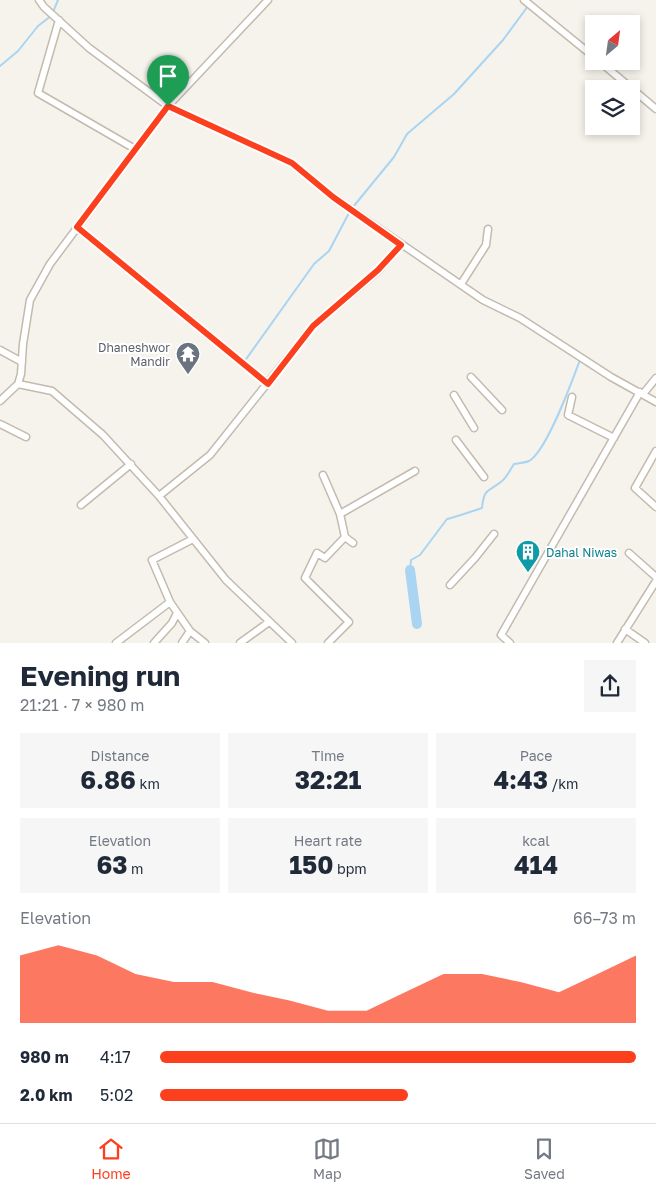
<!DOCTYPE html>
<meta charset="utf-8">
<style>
body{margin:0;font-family:"Golos Text",sans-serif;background:#f6f6f7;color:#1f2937;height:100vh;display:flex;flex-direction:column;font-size:19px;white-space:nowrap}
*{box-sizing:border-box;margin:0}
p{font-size:16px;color:#747a83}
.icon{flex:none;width:28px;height:28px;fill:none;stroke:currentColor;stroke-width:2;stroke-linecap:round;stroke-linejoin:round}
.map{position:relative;height:643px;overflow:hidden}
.panel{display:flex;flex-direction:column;background:#fff;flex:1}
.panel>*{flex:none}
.needle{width:32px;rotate:29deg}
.controls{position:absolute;left:585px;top:15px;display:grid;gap:10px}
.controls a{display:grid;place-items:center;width:55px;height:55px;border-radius:0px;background:#fff;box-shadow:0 2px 8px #0003;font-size:25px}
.pin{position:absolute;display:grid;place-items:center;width:42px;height:42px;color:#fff;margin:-51px -21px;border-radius:50% 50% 50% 0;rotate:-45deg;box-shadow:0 0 5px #0007}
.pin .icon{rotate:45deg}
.round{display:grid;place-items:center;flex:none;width:52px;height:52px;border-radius:0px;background:#f6f6f7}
.summary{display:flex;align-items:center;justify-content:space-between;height:85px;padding:0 20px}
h1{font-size:28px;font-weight:700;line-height:38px}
.stats{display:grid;grid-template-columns:repeat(3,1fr);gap:8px;height:85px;padding:5px 20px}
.stats div{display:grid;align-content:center;border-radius:0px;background:#f6f6f7;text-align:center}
.stats b{font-size:25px;font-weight:700}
.stats small{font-size:14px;font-weight:400}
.stats p{font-size:14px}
.chart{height:140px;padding:10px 20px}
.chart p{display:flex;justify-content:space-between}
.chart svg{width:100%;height:90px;margin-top:5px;fill:#fc3f1d;opacity:.7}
ul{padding:0 20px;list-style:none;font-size:16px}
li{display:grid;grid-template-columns:80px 60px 1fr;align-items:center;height:38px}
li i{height:12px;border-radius:6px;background:#fc3f1d}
.dock{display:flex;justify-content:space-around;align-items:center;height:70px;border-top:1px solid #e0e1e3;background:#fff;font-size:14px;color:#747a83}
.dock a{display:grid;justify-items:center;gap:2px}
.dock .active{color:#fc3f1d}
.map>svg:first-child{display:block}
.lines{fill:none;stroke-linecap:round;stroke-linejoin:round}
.stream{stroke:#a9d4f2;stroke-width:2}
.river{stroke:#a9d4f2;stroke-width:10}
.minor-casing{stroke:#c2bbae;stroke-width:9}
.minor{stroke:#fff;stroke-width:6}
.route-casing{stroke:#fff;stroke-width:10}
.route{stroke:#fc3f1d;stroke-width:6}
.labels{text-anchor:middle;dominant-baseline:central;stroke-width:4;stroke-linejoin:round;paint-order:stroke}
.worship-label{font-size:12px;fill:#5b616d;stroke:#fff;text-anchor:end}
.culture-label{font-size:12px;fill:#0d838f;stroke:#fff;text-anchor:start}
</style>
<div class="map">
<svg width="656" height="643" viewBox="0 0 656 643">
<rect width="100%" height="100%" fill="#f6f3ec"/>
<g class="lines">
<path class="stream" d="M53 12 58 0
M0 66 18 51 38 26 51 16
M353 207 394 157 407 134 454 94 503 40 528 6
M244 362 314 264 329 251 350 211
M410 570 411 560 420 555 447 519C452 518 476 510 482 508 484 487 489 492 502 481 507 477 510 470 514 464 518 463 525 463 529 461 547 451 572 381 580 360"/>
<path class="river" d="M410 570 417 624"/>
<defs>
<path id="minor" d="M39 0 44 7 89 48 168 106 292 163 333 197 483 300 520 318 611 377 656 402
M524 0 594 57
M59 20 38 93 135 149
M599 61 656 109
M77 227 268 384
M461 284 486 245 488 229
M0 350 22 362
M471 377 502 410
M18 384 52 391 103 435 159 496 226 580 292 643
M643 394 656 378
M454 395 474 428
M572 397 568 415 614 438
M0 401 18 384 21 374 23 344 30 300 50 264 168 106 268 0
M0 424 26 437
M456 440 484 477
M656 451 635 488 656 507
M323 475 340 514 345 537
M159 496 210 455 313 326 379 270 401 245
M81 505 131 464
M340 514 415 471
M629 553 656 577
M450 585 475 558 494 534
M170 602 190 631 182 643
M625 629 645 643
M190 631 205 643
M116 643 170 602 152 560 193 539
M154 643 172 623 177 613
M240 643 269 622
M328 643 349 622 305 578 317 553 325 558 345 537 353 543
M510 643 501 635 640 392
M617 643 656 581"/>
</defs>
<use href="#minor" class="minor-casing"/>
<use href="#minor" class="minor"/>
</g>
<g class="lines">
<defs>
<path id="route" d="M168 106 292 163 333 197 401 245 378 270 313 326 268 384 77 227Z"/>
</defs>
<use href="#route" class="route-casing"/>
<use href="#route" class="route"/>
</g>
<defs>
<symbol id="temple-pin" viewBox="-11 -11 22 30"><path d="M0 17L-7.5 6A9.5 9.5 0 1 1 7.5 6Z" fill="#6b7280" stroke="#fff"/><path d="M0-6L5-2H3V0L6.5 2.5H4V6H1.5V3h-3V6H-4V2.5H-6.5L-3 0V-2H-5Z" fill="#fff"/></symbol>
<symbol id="building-pin" viewBox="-11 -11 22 30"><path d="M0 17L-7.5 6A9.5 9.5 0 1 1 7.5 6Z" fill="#0f9aa8" stroke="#fff"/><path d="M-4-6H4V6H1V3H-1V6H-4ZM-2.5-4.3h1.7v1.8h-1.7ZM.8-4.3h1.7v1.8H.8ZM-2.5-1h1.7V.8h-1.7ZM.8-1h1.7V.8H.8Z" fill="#fff"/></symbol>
</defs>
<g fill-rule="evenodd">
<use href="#temple-pin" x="174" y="340" width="28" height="38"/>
<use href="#building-pin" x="514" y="538" width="28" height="38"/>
</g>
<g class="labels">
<g class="worship-label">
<text x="170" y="347">Dhaneshwor<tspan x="170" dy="14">Mandir</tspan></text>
</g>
<g class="culture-label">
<text x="546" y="552">Dahal Niwas</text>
</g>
</g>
</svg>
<div class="controls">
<a><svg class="needle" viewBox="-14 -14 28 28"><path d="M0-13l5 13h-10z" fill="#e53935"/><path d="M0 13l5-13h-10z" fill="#747a83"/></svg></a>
<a><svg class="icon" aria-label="layers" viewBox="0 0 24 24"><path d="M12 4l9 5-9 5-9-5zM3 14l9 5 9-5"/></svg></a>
</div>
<div class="pin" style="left:168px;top:106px;background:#1e9e55"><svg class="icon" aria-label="arrive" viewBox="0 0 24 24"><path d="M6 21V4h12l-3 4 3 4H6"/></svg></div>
</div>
<section class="panel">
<div class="summary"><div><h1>Evening run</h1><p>21:21 · 7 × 980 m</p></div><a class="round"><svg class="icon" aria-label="share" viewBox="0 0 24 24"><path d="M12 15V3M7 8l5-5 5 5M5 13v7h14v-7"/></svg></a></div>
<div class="stats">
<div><p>Distance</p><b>6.86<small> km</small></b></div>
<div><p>Time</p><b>32:21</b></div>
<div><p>Pace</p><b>4:43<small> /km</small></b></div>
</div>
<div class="stats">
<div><p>Elevation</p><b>63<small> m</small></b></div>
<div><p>Heart rate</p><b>150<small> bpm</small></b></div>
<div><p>kcal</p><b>414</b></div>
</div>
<div class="chart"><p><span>Elevation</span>66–73 m</p>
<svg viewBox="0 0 160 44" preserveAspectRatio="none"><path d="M0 44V11L10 6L20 11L30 20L40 24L50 24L60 29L70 33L80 38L90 38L100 29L110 20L120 20L130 24L140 29L150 20L160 11V44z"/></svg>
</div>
<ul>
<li><b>980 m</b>4:17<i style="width:100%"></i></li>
<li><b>2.0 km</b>5:02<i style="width:52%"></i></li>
</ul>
</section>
<nav class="dock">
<a class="active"><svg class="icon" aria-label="home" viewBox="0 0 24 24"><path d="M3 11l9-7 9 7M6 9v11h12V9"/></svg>Home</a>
<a><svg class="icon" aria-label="map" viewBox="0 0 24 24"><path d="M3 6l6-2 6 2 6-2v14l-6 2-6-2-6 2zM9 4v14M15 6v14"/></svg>Map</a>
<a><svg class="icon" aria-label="saved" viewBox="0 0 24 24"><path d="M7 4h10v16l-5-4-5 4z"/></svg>Saved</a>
</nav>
